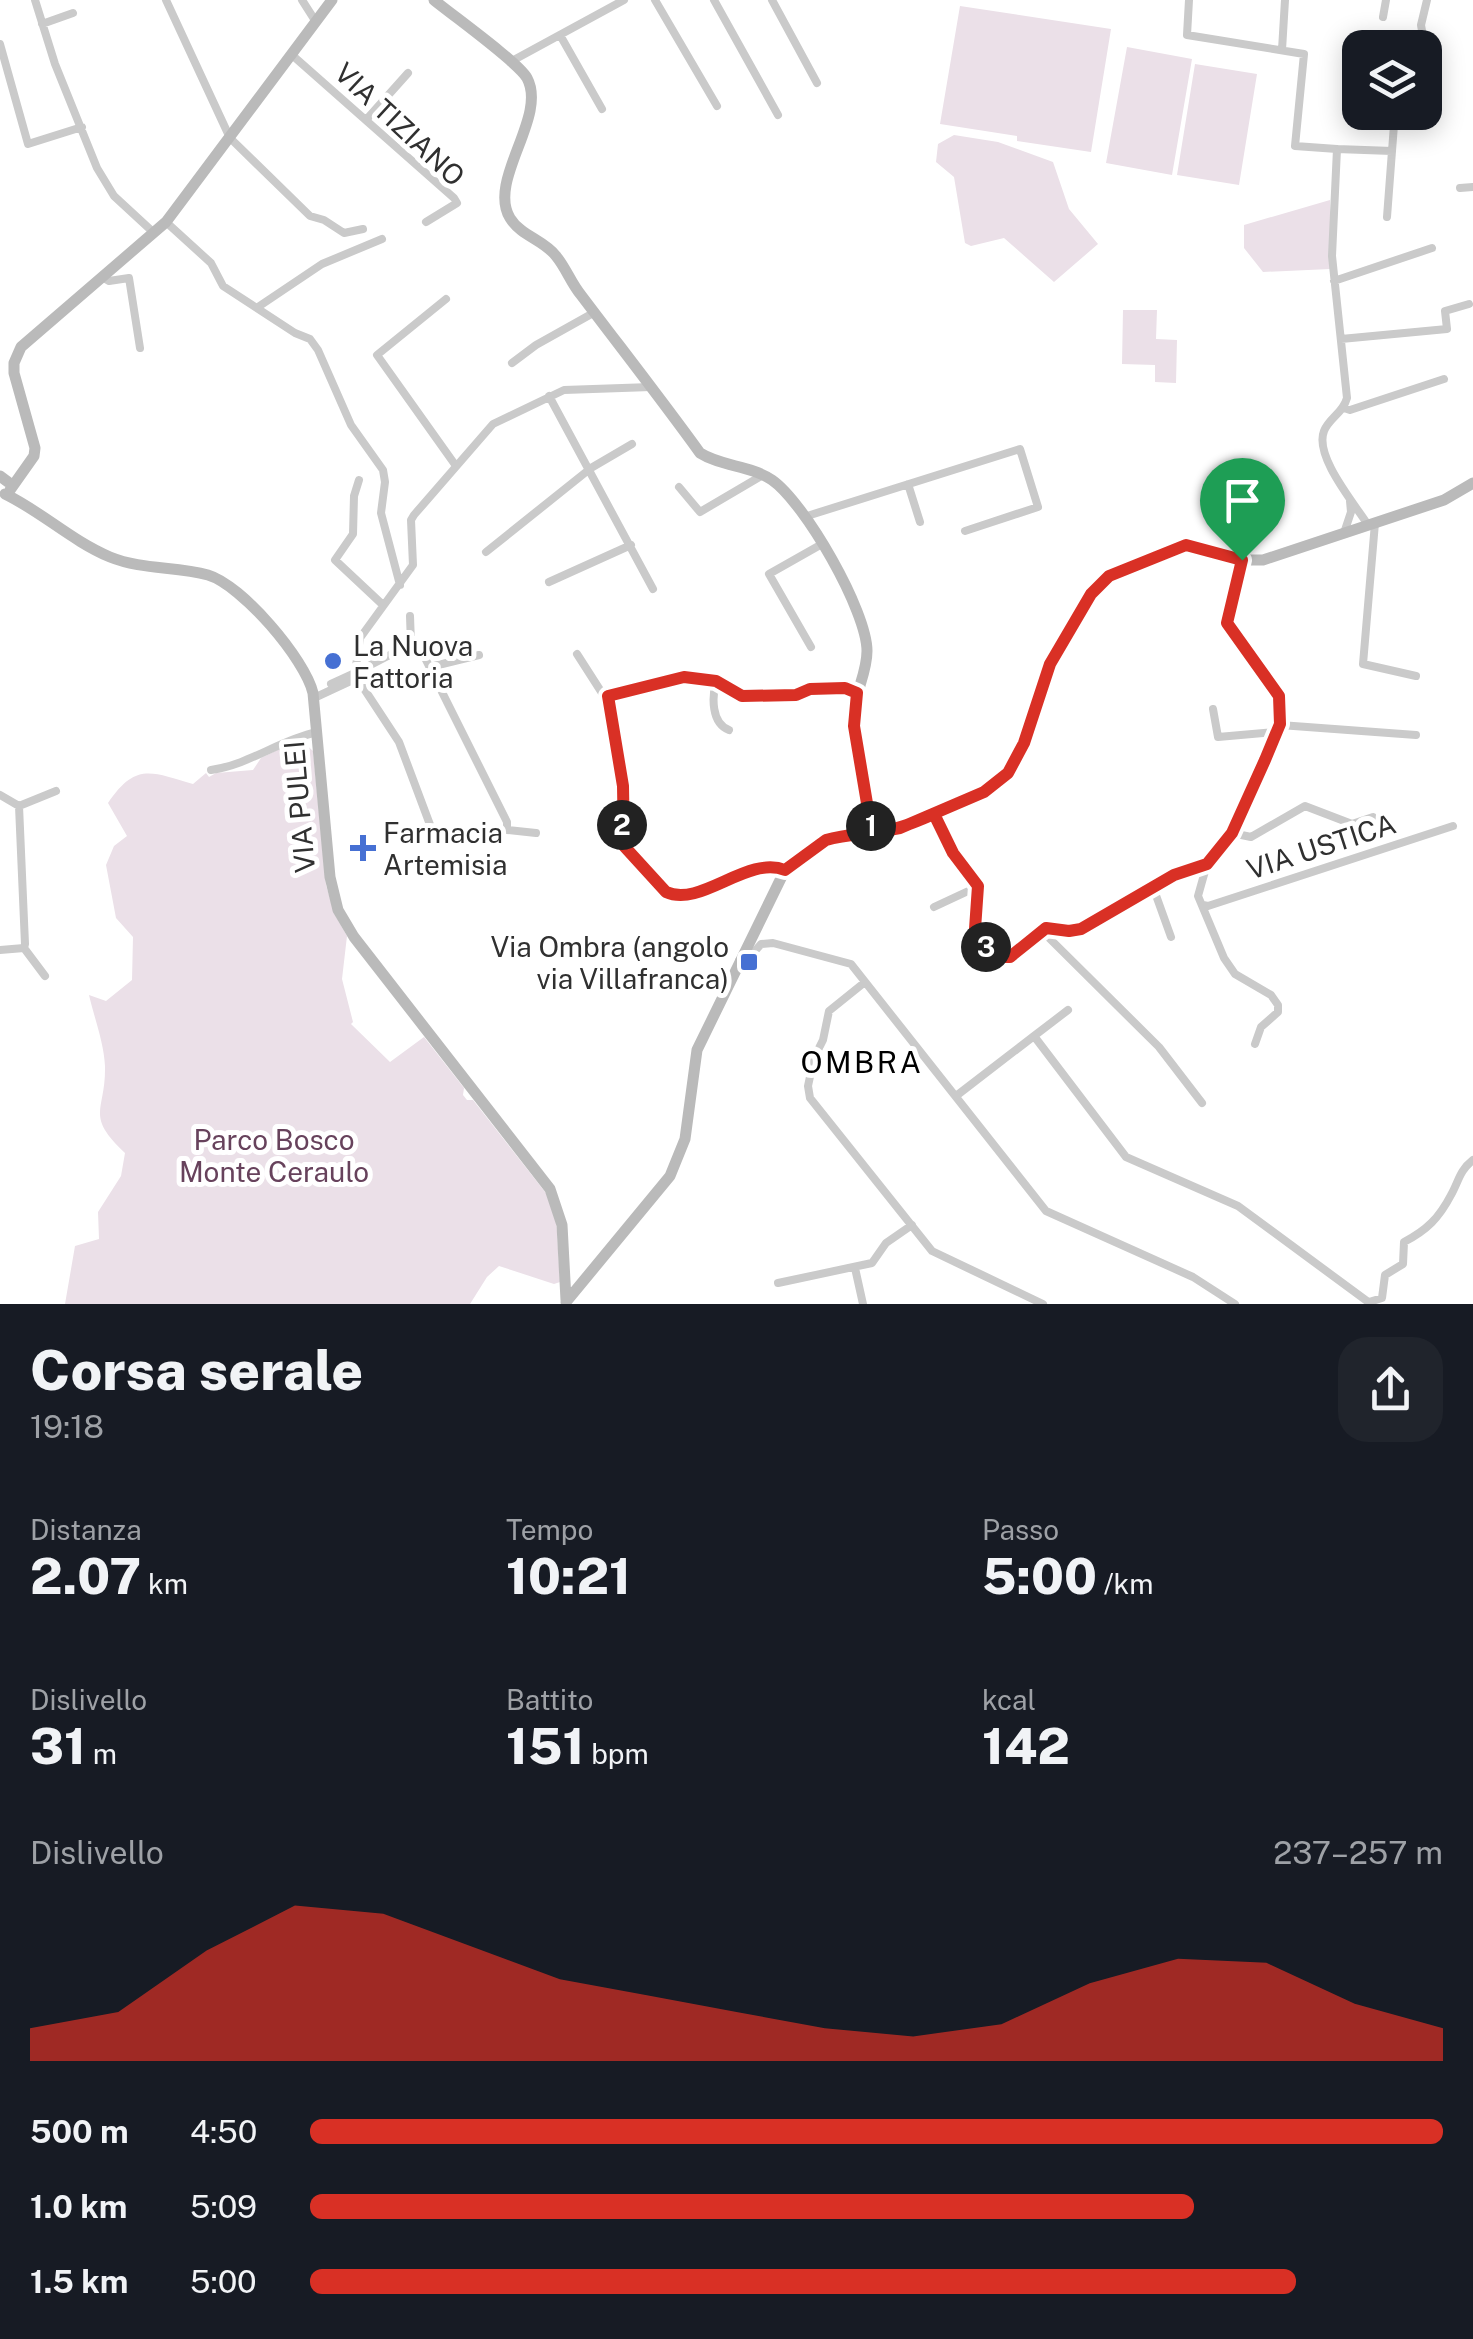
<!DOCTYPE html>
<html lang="it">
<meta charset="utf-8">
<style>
body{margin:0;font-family:"Public Sans",sans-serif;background:#20242c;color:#f1f3f6;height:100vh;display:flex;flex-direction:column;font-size:38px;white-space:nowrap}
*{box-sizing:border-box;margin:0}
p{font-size:32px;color:#9ea1a6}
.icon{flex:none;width:55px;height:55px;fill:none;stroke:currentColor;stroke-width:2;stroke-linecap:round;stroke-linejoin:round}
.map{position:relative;height:1304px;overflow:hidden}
.side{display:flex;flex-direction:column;background:#171b24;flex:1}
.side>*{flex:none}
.controls{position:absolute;left:1342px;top:30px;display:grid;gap:20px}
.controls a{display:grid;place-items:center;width:100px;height:100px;border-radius:20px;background:#171b24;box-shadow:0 5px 25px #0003;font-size:50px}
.pin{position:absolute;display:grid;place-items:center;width:85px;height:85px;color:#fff;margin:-102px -42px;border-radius:50% 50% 50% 0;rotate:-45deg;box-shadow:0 0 10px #0007}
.pin .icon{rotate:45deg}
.km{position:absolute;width:50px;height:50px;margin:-25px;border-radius:50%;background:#222;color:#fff;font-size:28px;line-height:50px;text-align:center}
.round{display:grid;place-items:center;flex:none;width:105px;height:105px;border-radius:30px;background:#20242c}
.overview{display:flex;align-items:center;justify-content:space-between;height:170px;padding:0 30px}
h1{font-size:55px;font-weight:800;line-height:75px}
.figures{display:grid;grid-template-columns:repeat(3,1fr);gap:15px;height:170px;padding:10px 30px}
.figures div{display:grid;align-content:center}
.figures b{font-size:50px;font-weight:800}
.figures small{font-size:28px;font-weight:400}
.figures p{font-size:28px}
.chart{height:280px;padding:20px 30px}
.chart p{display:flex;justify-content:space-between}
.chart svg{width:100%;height:180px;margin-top:10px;fill:#d93025;opacity:.7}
ul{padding:0 30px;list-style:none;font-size:32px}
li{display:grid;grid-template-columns:160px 120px 1fr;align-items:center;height:75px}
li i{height:25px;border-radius:12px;background:#d93025}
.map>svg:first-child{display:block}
.green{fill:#ebe0e8}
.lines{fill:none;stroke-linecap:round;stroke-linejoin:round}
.street{stroke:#cacaca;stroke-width:8}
.secondary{stroke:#bababa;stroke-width:11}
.route-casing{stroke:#fff;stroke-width:20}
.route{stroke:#d93025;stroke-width:12}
.poi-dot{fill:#4670d3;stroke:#fff;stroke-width:4}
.labels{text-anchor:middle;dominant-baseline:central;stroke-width:10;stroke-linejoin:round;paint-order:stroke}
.street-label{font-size:28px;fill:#303030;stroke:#fff}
.poi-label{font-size:28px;fill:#303030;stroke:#fff;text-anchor:start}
.park-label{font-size:28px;fill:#67425c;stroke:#fff}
.neighbourhood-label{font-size:30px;letter-spacing:2.5px;fill:#000;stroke:#fff}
</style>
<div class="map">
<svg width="1473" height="1304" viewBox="0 0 1473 1304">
<rect width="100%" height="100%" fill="#fff"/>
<path class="green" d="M960 6 1111 29 1091 152 1017 141V136L940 124Z
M1127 47 1192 59 1172 175 1106 163Z
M1195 64 1257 74 1239 185 1177 175Z
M954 135 998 142 1053 162 1069 209 1098 244 1054 282 1004 238 971 246 965 243 954 177 936 162 938 144Z
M1330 200V269L1263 272 1244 248V225Z
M1123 310H1157L1156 339 1177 340 1176 383 1155 382V365L1122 364Z
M300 739 313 751 326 885 335 915 347 936 342 979 353 1022 351 1024 390 1062 424 1037 464 1088 463 1095 467 1100H473L549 1197 556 1216 560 1282 554 1284 499 1266 487 1277 470 1304H65L75 1246 99 1239 98 1212 121 1176 125 1153C84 1114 106 1112 105 1066 104 1043 94 1017 89 995L106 1001 132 980 133 937 116 918 106 865 114 846 127 836 108 803C135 763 150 771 193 784L206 773 209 777 216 773 253 770 261 758Z"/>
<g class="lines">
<path class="street" d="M35 0 55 64 97 168 114 196 153 232
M166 0 230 138 310 216 324 220 344 233 363 229
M302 0 316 22
M655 0 717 106
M714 0 778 115
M772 0 817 83
M1189 0 1187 35 1304 54 1295 146 1337 149 1332 256 1347 398C1343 413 1329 418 1324 431 1314 456 1354 503 1368 525
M1383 17 1386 0
M42 24 73 13
M560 35 602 109
M0 44 28 144 82 127
M1425 48 1421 25 1427 0
M1425 49 1428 64 1425 65
M1282 50 1285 0
M292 55 454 198 457 203 426 222
M510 62 624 0
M366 120 408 73
M1337 149 1392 151 1395 112
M1460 188 1473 187
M1387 217 1392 151
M166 222 211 263 223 286 295 333 310 339 318 350 351 425 383 470 385 482 381 513 400 585
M102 277 109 281 129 278 140 348
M1334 281 1432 248
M446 299 377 355 456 466
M258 307 322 264 382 239
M1341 339 1447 329 1445 311 1469 304
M512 363 536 345 595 312
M549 396 653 589
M1344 408 1350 410 1444 379
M359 480 354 496 353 534 335 560 383 605
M908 484 920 522
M679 487 700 512 763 475
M804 517 1020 449 1038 507 965 531
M1375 523 1363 664 1416 676
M1344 533 1351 512 1350 501
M486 552 591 468 632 444
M1242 560 1227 623 1279 695 1280 725 1232 833 1207 864 1198 896 1224 958 1235 974 1271 995 1278 1005V1012L1261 1027 1255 1044
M549 582 631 545
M410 616 411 644
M811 647 769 574 822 544
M577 654 602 693 608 696
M430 667 479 655
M716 681C712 697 711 723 729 730
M331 684 355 673 360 638 413 565 411 520 414 515 493 424 564 390 651 387
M608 696 623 786 622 840 627 853 666 893C704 908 746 854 785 870
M608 696 685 677 716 681 742 697 796 695 810 689 845 688 857 693
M314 698 357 678 355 673 411 644 419 646 507 822V830H432L399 742 357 678
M1213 709 1218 737 1275 732
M1280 725 1416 735
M211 770C251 764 277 741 317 732
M0 795 19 806 25 944 24 948 0 950
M19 806 56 791
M934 814 953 853 979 886 975 929 993 957H1009L1040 929H1081L1173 875 1207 864
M507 830 536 833
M1232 833 1251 837 1305 806 1352 824 1373 817
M1153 887 1171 937
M1203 905 1208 906 1453 826
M934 907 979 886
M1040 929 1159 1047 1202 1103
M24 948 45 976
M739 961 748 959 761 944 773 943 851 964 1046 1211 1193 1277 1235 1304
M865 982 829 1011 823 1040 814 1058 808 1086 810 1098 932 1251 1043 1304
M1034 1036 1068 1010
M956 1096 1034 1036 1126 1157 1238 1206 1371 1304
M855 1268 863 1304
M778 1283 872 1263 886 1243 912 1225
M1369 1302 1382 1298 1385 1275 1403 1264 1404 1242C1427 1230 1439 1218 1451 1195 1459 1181 1459 1171 1473 1160"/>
<path class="secondary" d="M434 0C452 15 518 62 527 78 548 117 487 180 510 218 521 236 544 240 556 256 566 268 571 283 581 295 621 348 661 399 700 453 722 467 750 465 772 480 805 503 867 611 867 651 867 675 853 695 854 719 855 756 865 796 872 833
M0 476 8 482
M10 490 34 456 35 448 14 373V363L21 347 166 222 332 0
M5 494C42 512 72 541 110 557 142 570 176 566 208 575 242 585 305 659 313 693L330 877 338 910 354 937 550 1189 562 1225 566 1300
M566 1302 670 1176 685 1139 697 1050 785 870 826 840 900 828 984 793 1001 780 1019 755 1050 665 1091 594 1109 576 1186 545 1242 560H1263L1444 500 1473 483"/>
</g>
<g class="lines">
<defs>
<path id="route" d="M1242 560 1186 545 1109 576 1091 594 1050 664 1024 743 1008 773 984 792 900 828 872 833 854 726 857 693 845 688 810 689 796 695 742 696 716 681 684 677 608 696 623 786 624 846 666 892C701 908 747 855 785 870L826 840C846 834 868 834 889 830 905 827 920 820 934 814L953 853 978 886 975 929 993 957H1010L1046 928 1069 931 1081 929 1174 875 1207 864 1232 833 1265 760 1280 724 1279 696 1227 623 1242 560"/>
</defs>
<use href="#route" class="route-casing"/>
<use href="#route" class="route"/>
</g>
<g class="poi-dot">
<circle cx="333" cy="661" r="10"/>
<path d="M358 833h10v10h10v10h-10v10h-10v-10h-10v-10h10z"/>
<rect x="739" y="952" width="20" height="20" rx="5"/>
</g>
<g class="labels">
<g class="street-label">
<text transform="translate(400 124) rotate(43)">VIA TIZIANO</text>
<text transform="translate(299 807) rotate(-95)">VIA PULEI</text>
<text transform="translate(1321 846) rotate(-18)">VIA USTICA</text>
</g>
<g class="poi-label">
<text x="353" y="645">La Nuova<tspan x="353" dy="32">Fattoria</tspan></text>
<text x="383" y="832">Farmacia<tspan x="383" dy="32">Artemisia</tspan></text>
<text x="729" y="946" text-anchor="end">Via Ombra (angolo<tspan x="729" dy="32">via Villafranca)</tspan></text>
</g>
<g class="park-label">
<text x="274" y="1139">Parco Bosco<tspan x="274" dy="32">Monte Ceraulo</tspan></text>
</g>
<g class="neighbourhood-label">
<text x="862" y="1062">OMBRA</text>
</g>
</g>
</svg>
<div class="controls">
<a><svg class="icon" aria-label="layers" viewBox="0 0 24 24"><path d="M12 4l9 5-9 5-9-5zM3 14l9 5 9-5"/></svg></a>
</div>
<div class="pin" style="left:1242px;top:560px;background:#1e9e55"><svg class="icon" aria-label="arrive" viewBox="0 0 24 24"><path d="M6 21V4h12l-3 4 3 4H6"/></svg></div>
<b class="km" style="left:871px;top:826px">1</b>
<b class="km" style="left:622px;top:825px">2</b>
<b class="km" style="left:986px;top:947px">3</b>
</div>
<section class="side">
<div class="overview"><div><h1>Corsa serale</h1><p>19:18</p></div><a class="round"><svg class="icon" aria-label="share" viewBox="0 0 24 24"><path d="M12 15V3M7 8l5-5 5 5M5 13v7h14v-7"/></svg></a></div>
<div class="figures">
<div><p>Distanza</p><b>2.07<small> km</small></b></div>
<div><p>Tempo</p><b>10:21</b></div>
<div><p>Passo</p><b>5:00<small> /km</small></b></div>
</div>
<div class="figures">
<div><p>Dislivello</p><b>31<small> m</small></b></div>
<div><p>Battito</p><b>151<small> bpm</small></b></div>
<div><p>kcal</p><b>142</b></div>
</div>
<div class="chart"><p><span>Dislivello</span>237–257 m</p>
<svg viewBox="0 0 160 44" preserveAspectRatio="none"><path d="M0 44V36L10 32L20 17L30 6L40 8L50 16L60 24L70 28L80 32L90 36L100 38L110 35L120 25L130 19L140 20L150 30L160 36V44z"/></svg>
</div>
<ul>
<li><b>500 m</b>4:50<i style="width:100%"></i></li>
<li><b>1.0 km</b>5:09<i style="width:78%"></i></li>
<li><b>1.5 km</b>5:00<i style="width:87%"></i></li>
</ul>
</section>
